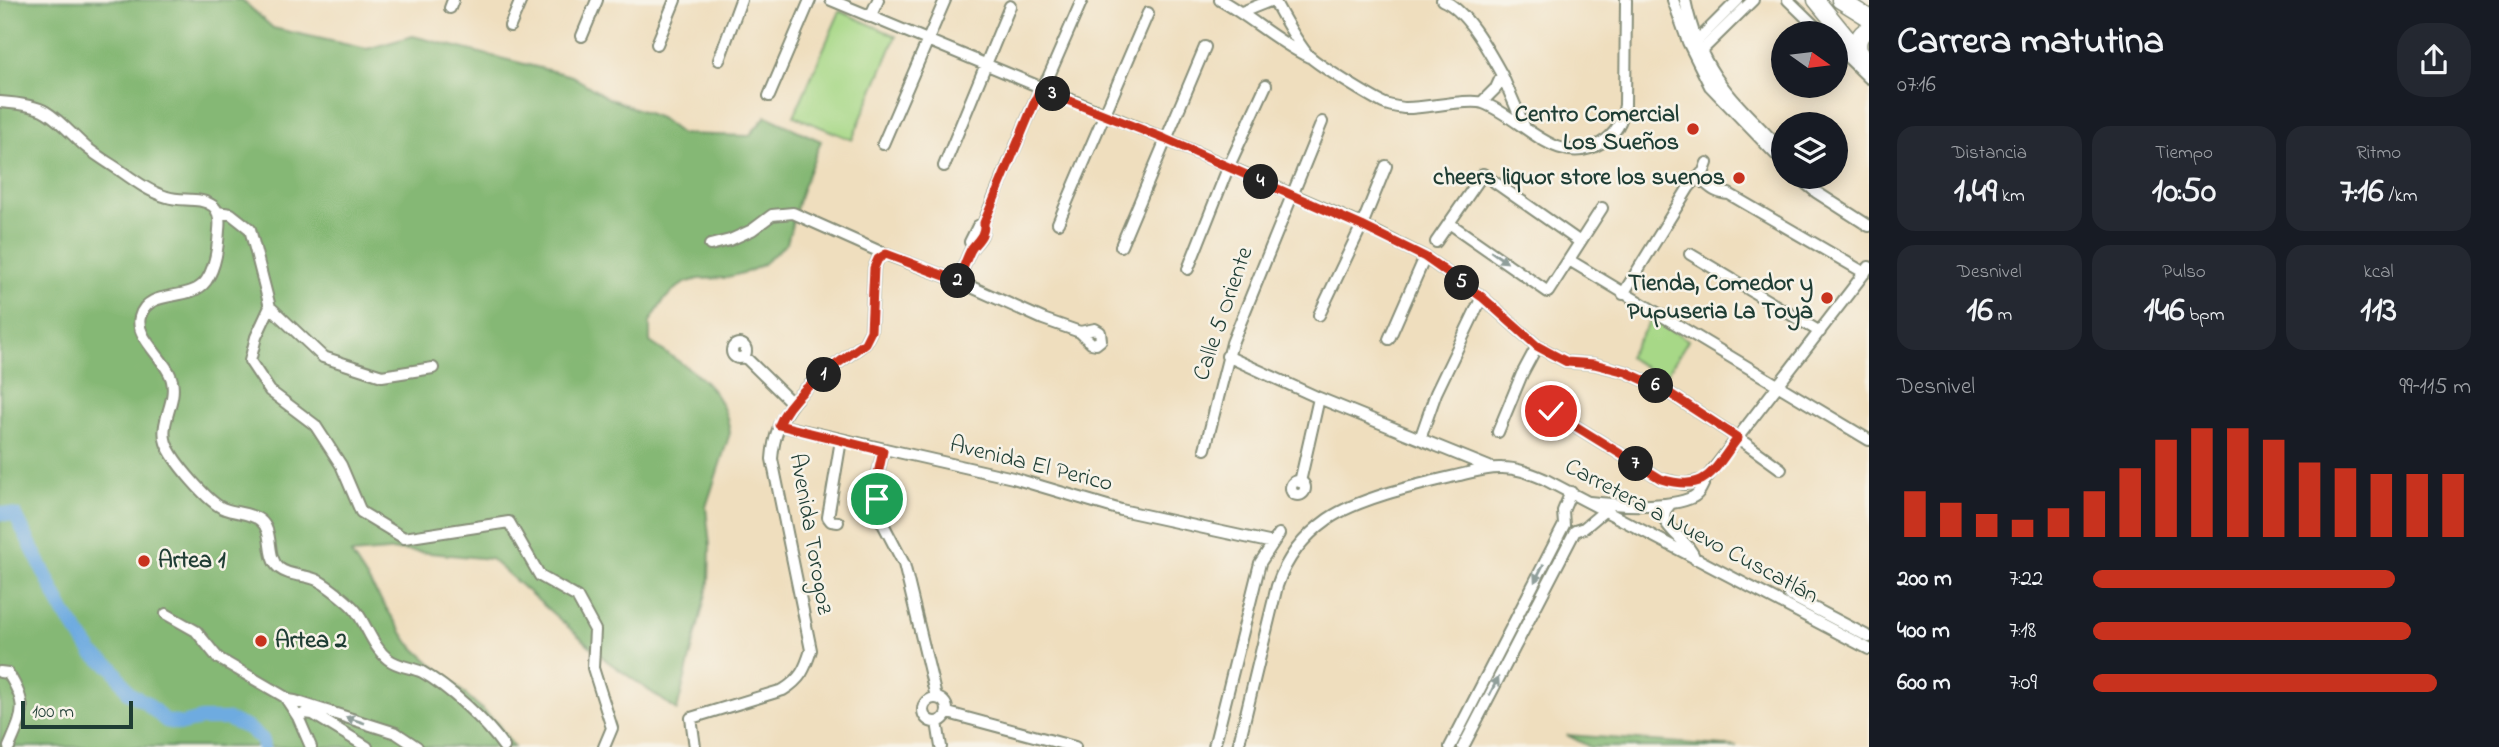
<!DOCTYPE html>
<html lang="es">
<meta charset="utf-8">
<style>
body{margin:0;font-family:"Indie Flower",sans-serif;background:#242831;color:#f1f3f6;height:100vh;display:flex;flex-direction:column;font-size:26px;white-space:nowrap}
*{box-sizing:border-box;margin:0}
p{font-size:23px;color:#9ea1a6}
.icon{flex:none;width:38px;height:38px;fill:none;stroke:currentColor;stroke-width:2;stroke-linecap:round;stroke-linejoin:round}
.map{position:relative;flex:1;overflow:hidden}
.details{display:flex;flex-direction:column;background:#171b24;width:630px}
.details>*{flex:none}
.needle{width:46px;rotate:104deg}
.controls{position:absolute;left:1771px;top:21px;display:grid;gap:14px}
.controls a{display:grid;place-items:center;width:77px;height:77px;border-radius:50%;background:#171b24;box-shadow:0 4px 18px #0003;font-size:35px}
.scale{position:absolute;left:21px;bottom:18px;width:112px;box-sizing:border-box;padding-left:7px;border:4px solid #1f3d34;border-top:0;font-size:19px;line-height:24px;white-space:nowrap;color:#1f3d34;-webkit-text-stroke:5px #f7f3e8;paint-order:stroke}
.pin{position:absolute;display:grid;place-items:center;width:60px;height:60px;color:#fff;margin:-30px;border:4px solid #fff;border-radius:50%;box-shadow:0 2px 7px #0007}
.km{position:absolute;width:35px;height:35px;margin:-18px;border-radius:50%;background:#222;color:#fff;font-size:19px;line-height:35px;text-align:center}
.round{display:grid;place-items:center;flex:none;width:74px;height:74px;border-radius:28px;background:#242831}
.headline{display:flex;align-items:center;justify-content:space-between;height:119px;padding:0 28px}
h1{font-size:38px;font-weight:700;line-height:52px}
.stats{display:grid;grid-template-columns:repeat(3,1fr);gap:10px;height:119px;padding:7px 28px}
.stats div{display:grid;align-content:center;border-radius:18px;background:#242831;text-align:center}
.stats b{font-size:35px;font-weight:700}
.stats small{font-size:19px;font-weight:400}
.stats p{font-size:19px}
.chart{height:196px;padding:14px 28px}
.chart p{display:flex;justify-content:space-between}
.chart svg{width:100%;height:126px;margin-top:7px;stroke:#c8321e;stroke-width:6}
ul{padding:0 28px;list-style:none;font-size:23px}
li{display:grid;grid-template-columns:112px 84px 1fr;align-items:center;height:52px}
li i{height:18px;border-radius:9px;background:#c8321e}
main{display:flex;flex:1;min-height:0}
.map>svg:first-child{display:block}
.green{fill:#a7d887;stroke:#638a5e;stroke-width:2}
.forest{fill:#85b874;stroke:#527a54;stroke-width:2}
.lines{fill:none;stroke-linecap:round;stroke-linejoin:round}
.river{stroke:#6eabe0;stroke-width:14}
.minor-casing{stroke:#878e79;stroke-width:14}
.highway-casing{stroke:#878e79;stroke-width:19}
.minor{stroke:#fff;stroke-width:10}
.highway{stroke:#fff;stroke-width:16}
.oneway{fill:#8f9e9a}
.route-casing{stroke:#fff;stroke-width:14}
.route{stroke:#c8321e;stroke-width:9}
.poi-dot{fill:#c8321e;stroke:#f7f3e8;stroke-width:2.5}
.labels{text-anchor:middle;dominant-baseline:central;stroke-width:5;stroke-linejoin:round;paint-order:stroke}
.poi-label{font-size:24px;font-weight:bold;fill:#1f3d34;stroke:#f7f3e8;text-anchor:end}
.street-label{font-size:24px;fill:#1f3d34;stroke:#f7f3e8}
</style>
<main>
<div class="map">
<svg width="1869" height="747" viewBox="0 0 1869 747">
<rect width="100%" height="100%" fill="#f7f3e8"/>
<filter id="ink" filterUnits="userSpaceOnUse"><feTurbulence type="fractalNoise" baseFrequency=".0143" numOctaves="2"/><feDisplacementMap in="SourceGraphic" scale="14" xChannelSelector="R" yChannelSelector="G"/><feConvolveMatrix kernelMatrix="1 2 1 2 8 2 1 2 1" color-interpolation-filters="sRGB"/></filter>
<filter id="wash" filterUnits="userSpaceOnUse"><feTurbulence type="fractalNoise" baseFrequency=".00686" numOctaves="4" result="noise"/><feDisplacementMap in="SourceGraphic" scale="28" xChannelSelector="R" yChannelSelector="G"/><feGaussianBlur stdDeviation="1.57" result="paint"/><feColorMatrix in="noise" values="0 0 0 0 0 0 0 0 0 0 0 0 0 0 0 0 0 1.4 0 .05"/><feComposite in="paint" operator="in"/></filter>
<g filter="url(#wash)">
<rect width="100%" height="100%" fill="#efdebe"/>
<path class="green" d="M840 11 896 36 852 140 794 116Z
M1652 318 1688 340 1664 379 1628 357Z"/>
<path class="forest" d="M0 0H242L273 28 367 49 413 36 572 76 608 98 660 118 681 134 749 136 766 116 821 141 801 192 787 243 762 265 750 271 725 278 698 279 685 283 674 290 664 300 650 322V342C687 368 724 384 730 433L706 507 710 546 709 582 677 710 607 661 491 559 399 550 351 554 409 643 497 723 514 747H0Z
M1567 735 1737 747H1590Z"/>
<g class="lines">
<path class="river" d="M0 513 16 516 64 612 93 654 113 668 129 693 145 702 166 721 182 724 201 719H227L248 728 262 739 263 747"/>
</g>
</g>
<g filter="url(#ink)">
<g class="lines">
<defs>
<path id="minor" d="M831 0 1165 139 1362 225 1425 257 1482 297 1537 346 1567 362 1594 364 1626 372 1663 389 1738 438 1781 469
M1220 0C1251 17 1277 42 1309 57
M1274 0C1284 19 1294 37 1307 54 1314 63 1371 97 1383 103 1389 106 1397 107 1404 108 1424 109 1467 98 1483 103 1522 117 1557 170 1601 143 1616 134 1622 122 1625 105L1626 0
M1442 0C1467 10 1489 52 1502 75L1496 88 1482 102
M1673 0 1688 42 1710 86 1783 162
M1685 0C1700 74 1733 100 1783 151
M1788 0 1822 33
M450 8 453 0
M1242 12 1272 0
M870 17 878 0
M510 26 521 0
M582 36 597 0
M657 44 675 0
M1693 45 1738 0
M1836 46 1869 78
M1697 55 1753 0
M719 60 741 0
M1502 75 1525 128
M769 96 810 0
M0 102C14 103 35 105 46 112 61 121 73 136 86 147 97 156 109 163 121 171 135 181 150 192 167 197 181 202 200 196 213 206 220 212 220 221 219 230 218 246 216 267 206 281 190 303 148 287 140 317 134 338 168 360 172 381 177 402 159 422 166 443 172 460 209 504 225 509 236 513 251 513 260 520 275 532 265 556 279 568 290 577 307 574 319 581 328 586 350 603 356 611 367 626 373 647 388 659 398 667 411 667 422 672 449 687 487 722 504 747
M883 144 945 0
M944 166 1010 6
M1698 177C1710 186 1713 193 1729 194L1865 273
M1798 177 1816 192 1869 226
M217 212 231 214 250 229 270 307 323 357 382 376 433 368
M1058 223 1148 13
M1449 223 1548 292 1602 208
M1436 242 1483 174 1580 242
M710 245 730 240 752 230 772 215 793 213 885 254 958 281 1043 319 1080 332 1091 343 1096 344 1101 340 1100 332 1095 329 1080 332
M1121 246 1205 47
M973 247 970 242 978 226 983 224
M1690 254 1820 332
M1569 260 1869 440
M1188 269 1228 168 1266 85
M958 281C963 271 966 257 972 248 978 240 985 236 983 224L1040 89 1048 78 1082 0
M1623 294 1689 187 1704 171 1707 163
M270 307 256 337 250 361 270 391 315 425 341 465 361 512 404 538 509 522 540 576 577 597 595 630 593 668 612 728 604 747
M1319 315 1362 225 1386 166
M1389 339 1425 257
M732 351a7 7 0 1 1 14 0a7 7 0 1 1-14 0Z
M744 356 791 402
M1227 356 1319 398 1489 467
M1551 411 1661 479 1684 484 1705 480 1869 267
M779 425 1013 478 1121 510 1273 543
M1498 432 1522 374 1537 346
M1420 439 1436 393 1482 297
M1205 449 1232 343 1322 122
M883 451 876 483 877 499 881 520 904 564 936 697
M1291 488a7 7 0 1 1 14 0a7 7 0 1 1-14 0Z
M1300 482 1319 398
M1589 502C1615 505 1669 509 1693 497 1699 494 1702 487 1705 480
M1671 503 1665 511 1664 519C1672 535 1690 543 1695 559
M838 522 831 521 828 517 841 440
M1789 595 1869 637
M166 614 196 631 218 658 285 697 298 717 311 747
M0 672 8 673C29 706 23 714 9 747
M923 710a12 12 0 1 1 24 0a12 12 0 1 1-24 0Z
M288 700 295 701 396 733 417 747
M948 713 1075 747
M298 717 305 713 313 714 367 747
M937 722 941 747
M695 747 691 718 783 690C801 679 805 669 811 650L772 459C776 397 821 378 865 343L871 331 874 268 878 259 885 254
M1214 747 1260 563 1279 534
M1238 747 1277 586C1286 559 1304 536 1328 519 1359 498 1417 485 1455 476 1470 473 1486 467 1502 468 1517 468 1530 473 1544 479L1869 649
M1450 747 1564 525 1563 511 1571 492
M1463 747 1575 531 1584 528 1603 512"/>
<path id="highway" d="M1816 0 1869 65
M1840 0 1869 18
M1860 56C1857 45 1857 34 1869 29"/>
</defs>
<use href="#minor" class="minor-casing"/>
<use href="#highway" class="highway-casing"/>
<use href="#minor" class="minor"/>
<use href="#highway" class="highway"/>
</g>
<defs><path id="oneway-solid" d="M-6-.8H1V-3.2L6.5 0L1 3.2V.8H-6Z" transform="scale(1.75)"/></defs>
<g class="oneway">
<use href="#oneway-solid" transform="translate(1499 257) rotate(35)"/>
<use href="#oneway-solid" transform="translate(1539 573) rotate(117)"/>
<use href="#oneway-solid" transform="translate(1494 686) rotate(-63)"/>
<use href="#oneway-solid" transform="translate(355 720) rotate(-162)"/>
</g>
</g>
<g class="lines" filter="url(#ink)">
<defs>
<path id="route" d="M877 499 876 483 883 451 779 425C792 391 836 366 865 343L871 331 874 268 878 259 886 254 958 281C963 271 966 257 972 248 978 240 985 235 984 223L1040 89 1165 139 1362 226 1425 257 1482 297 1537 346 1548 352 1567 362 1594 364 1626 372 1663 389 1738 438C1712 471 1708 493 1661 479L1551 411"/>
</defs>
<use href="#route" class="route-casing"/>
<use href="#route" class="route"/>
</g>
<g class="poi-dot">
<circle cx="1693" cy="129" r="7"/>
<circle cx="1739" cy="178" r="7"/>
<circle cx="1827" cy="298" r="7"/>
<circle cx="144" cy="561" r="7"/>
<circle cx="261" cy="641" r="7"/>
</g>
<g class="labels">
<g class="poi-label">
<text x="1679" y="115">Centro Comercial<tspan x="1679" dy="28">Los Sueños</tspan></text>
<text x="1725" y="178">cheers liquor store los suenos</text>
<text x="1813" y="284">Tienda, Comedor y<tspan x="1813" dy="28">Pupuseria La Toya</tspan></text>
<text x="158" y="561" text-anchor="start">Artea 1</text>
<text x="275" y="641" text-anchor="start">Artea 2</text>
</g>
<g class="street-label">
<text transform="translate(1224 314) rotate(-71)">Calle 5 Oriente</text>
<text transform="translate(1031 465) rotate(14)">Avenida El Perico</text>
<text transform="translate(1691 532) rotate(28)">Carretera a Nuevo Cuscatlán</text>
<text transform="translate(810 534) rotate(80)">Avenida Torogoz</text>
</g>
</g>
</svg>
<div class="controls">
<a><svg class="needle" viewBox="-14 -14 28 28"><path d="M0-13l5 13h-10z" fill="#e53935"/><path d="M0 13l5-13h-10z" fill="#9ea1a6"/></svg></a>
<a><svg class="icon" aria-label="layers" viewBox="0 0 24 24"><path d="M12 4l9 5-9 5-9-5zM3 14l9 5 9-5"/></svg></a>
</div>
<div class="scale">100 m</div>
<div class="pin" style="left:877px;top:499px;background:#1e9e55"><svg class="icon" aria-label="arrive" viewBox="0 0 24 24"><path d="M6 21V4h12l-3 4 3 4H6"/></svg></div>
<div class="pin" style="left:1551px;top:411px;background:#d93025"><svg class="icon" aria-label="check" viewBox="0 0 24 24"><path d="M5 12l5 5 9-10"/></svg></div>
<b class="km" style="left:824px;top:375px">1</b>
<b class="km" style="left:958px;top:281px">2</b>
<b class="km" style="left:1053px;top:94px">3</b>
<b class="km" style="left:1261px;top:182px">4</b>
<b class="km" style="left:1462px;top:283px">5</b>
<b class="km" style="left:1656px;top:386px">6</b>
<b class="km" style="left:1636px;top:464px">7</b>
</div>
<section class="details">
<div class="headline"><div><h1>Carrera matutina</h1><p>07:16</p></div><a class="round"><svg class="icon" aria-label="share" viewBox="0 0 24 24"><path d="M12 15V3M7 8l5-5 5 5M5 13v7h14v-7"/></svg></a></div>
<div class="stats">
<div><p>Distancia</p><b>1.49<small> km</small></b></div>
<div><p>Tiempo</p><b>10:50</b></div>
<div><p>Ritmo</p><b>7:16<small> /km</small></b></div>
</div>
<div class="stats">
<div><p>Desnivel</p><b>16<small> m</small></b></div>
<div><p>Pulso</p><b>146<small> bpm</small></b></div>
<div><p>kcal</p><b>113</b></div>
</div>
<div class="chart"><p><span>Desnivel</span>99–115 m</p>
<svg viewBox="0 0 160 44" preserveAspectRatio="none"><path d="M5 44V28M15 44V32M25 44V36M35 44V38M45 44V34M55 44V28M65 44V20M75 44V10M85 44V6M95 44V6M105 44V10M115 44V18M125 44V20M135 44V22M145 44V22M155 44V22"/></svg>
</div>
<ul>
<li><b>200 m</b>7:22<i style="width:80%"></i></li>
<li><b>400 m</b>7:18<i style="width:84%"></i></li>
<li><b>600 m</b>7:09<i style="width:91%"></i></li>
</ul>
</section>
</main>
